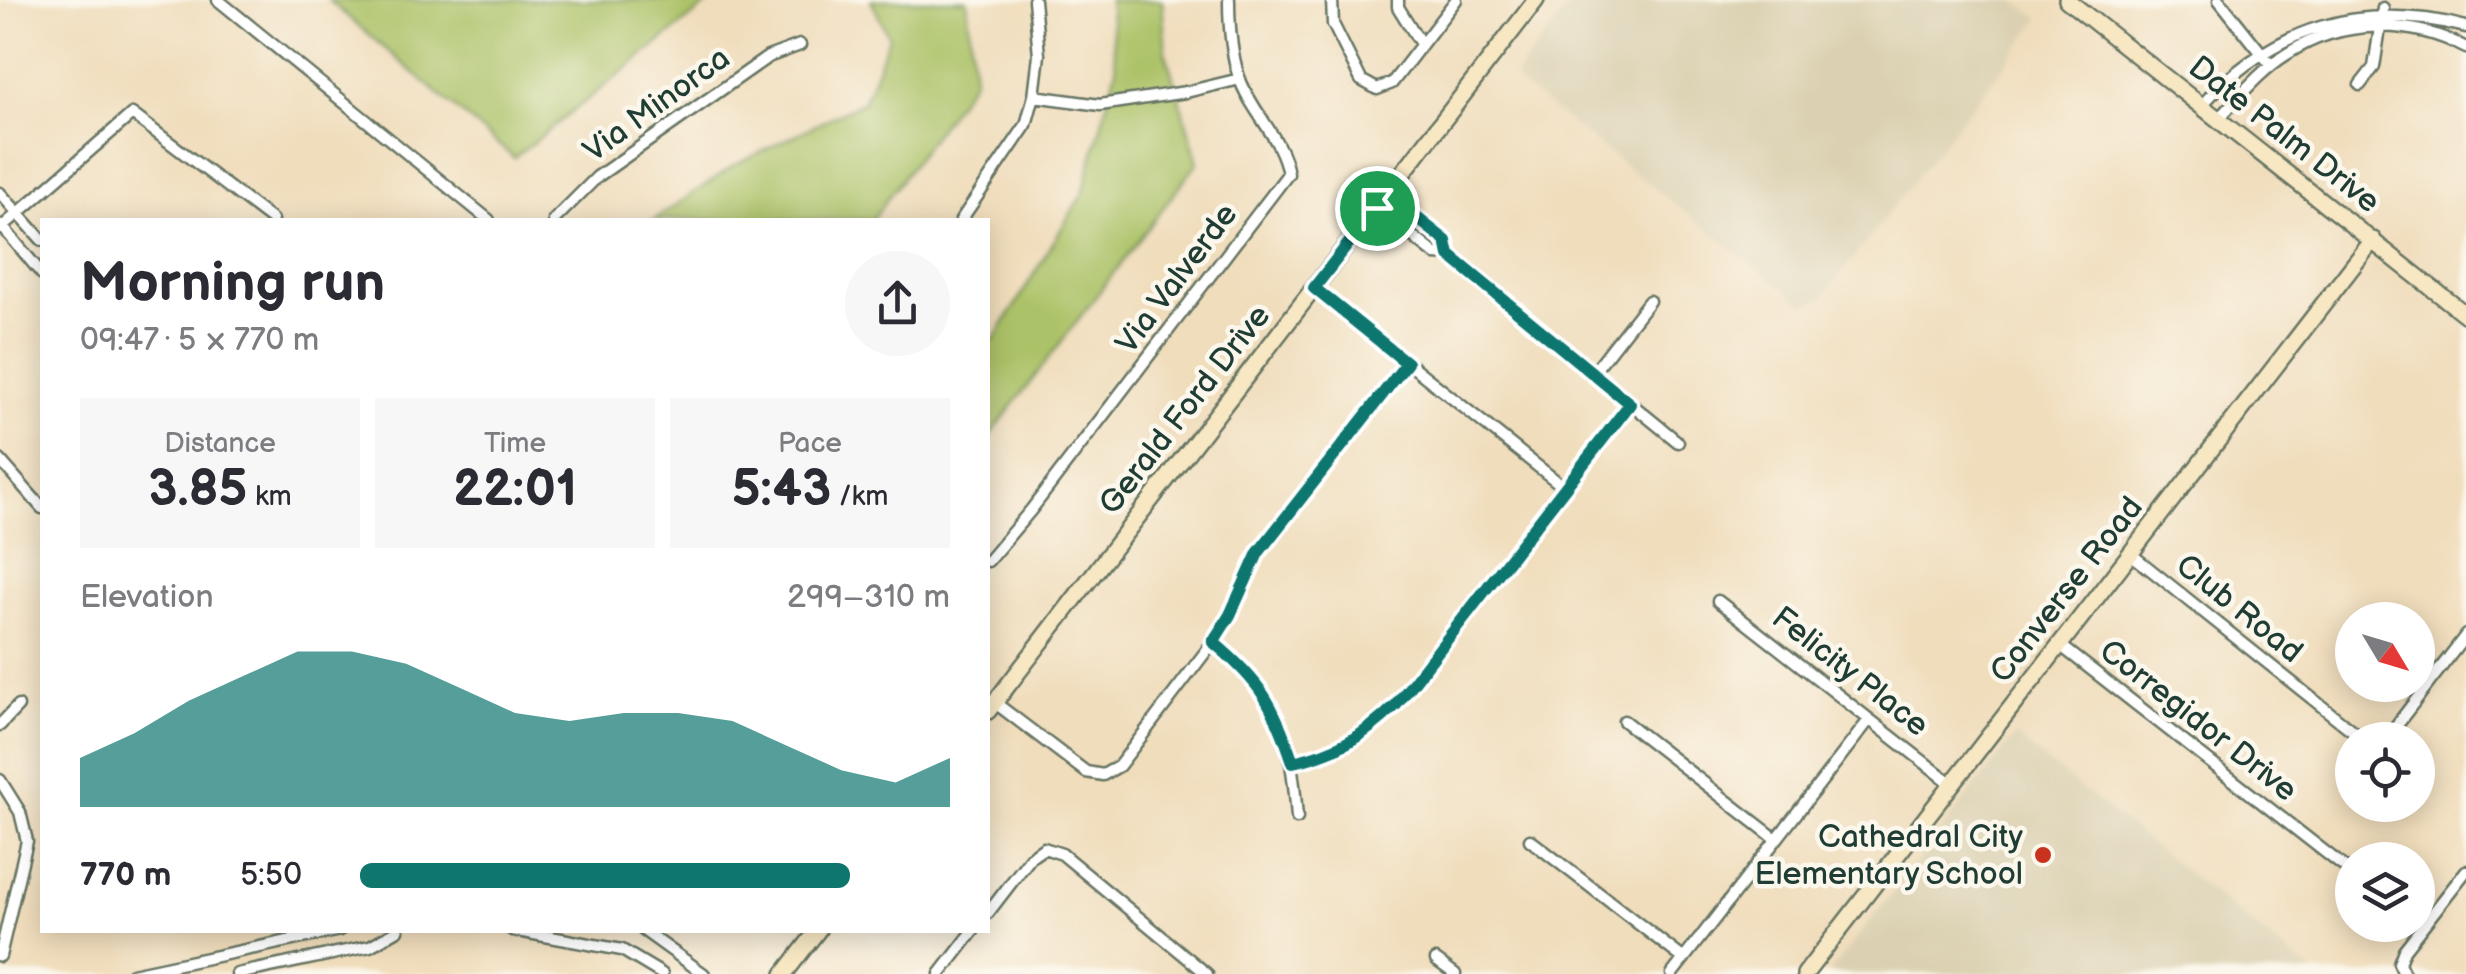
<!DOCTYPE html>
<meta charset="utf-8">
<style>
body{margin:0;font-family:"Balsamiq Sans",sans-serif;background:#f7f7f7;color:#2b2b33;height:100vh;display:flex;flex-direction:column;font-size:38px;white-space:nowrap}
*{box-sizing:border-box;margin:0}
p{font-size:32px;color:#7c7c81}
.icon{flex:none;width:55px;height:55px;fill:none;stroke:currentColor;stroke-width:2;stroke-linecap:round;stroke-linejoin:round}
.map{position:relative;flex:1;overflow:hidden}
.panel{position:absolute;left:40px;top:218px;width:950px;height:715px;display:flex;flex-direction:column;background:#fff;border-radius:0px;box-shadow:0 5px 25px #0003}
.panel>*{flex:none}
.needle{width:65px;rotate:128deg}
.fabs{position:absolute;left:2335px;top:602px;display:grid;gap:20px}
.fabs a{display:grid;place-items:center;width:100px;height:100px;border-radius:50%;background:#fff;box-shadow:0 5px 25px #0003;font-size:50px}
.pin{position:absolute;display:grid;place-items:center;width:85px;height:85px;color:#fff;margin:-42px;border:5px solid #fff;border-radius:50%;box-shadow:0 2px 10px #0007}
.round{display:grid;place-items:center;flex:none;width:105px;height:105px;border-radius:52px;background:#f7f7f7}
.summary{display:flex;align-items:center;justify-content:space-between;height:170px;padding:0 40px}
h1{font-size:55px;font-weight:700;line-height:75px}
.figures{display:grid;grid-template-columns:repeat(3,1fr);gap:15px;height:170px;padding:10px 40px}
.figures div{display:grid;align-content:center;border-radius:0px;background:#f7f7f7;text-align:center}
.figures b{font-size:50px;font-weight:700}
.figures small{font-size:28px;font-weight:400}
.figures p{font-size:28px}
.chart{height:280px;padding:20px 40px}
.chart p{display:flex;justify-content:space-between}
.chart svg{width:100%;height:180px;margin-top:10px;fill:#0f766e;opacity:.7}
ul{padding:0 40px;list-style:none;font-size:32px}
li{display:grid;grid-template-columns:160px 120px 1fr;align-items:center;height:75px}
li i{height:25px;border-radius:12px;background:#0f766e}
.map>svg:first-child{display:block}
.built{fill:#dbd1b2}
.green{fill:#acc267;stroke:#66804e;stroke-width:2.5}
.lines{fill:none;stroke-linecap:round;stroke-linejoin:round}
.street-casing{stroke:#687564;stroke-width:15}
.secondary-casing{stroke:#687564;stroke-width:20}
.street{stroke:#fff;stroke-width:10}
.secondary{stroke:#f7e8c3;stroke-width:15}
.route-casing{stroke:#fff;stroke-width:20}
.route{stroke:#0f766e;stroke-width:12}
.poi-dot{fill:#c8321e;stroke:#fbf7ec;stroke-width:4}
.labels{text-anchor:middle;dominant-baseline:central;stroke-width:9;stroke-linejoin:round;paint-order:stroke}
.street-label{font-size:32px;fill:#1f3d34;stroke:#fbf7ec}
.poi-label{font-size:32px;fill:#1f3d34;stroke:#fbf7ec;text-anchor:end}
</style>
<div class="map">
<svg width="2466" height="974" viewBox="0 0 2466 974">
<rect width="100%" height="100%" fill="#fbf7ec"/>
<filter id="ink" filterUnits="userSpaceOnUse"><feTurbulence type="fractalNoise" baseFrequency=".01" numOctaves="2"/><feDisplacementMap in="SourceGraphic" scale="20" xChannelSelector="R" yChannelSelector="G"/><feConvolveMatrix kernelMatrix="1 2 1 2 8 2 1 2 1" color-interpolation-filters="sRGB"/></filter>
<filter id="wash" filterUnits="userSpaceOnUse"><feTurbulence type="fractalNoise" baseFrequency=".0048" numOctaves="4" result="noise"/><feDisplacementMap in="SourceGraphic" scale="40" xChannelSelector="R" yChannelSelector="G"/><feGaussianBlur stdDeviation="2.25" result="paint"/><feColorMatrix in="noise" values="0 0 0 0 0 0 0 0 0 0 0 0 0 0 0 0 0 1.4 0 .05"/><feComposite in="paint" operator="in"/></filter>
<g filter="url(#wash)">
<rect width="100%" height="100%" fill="#f0ddbc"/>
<path class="built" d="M1574 0H2015L2040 19 1821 299 1805 305 1516 81V74Z
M2015 736 2314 974H1829Z"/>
<path class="green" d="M328 0H713L514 158Z
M871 0H967L974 79 872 220H654L733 166 864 101 889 37Z
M1109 0H1162L1166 54 1198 162 988 438V341L995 339 1083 193 1116 69Z"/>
</g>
<g filter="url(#ink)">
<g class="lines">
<defs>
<path id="street" d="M218 0 489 220
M1034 0 1039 55 1034 96 1100 105 1186 92 1240 79
M1332 0 1333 24 1361 80 1377 89 1392 83 1456 0
M1398 0V7L1421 44
M2219 0 2271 65
M2360 85 2374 67 2383 8
M2202 105C2273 27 2362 0 2466 27
M2219 118C2240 96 2261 70 2287 54 2341 19 2410 18 2466 48
M0 193 42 240
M1387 194 1446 241 1449 255
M1377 208 1435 254 1449 255 1678 442
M554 220 597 177 768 57 800 45
M961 220 1026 125 1034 96
M1 225 42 274
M0 229 132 114 272 220
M1314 288 1565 488
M1592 374 1649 301
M0 460 42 508
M2131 554 2364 740
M988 561 1031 510 1288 174C1282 137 1251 112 1239 77 1231 53 1229 26 1229 0
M1718 601 1952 784
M1213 642C1280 697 1291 734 1297 818
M2060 645 2352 873
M994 702 1086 772 1103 775 1119 766 1213 642 1230 615 1258 553 1407 363
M1624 721 1776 839
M0 725 18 706
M2385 740 2466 635
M1293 762C1336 753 1364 736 1396 705L1630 404
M0 780 20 812 27 841 0 956
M1530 840 1684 959
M988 913 1031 857 1044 848 1062 854 1207 974
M512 930 622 950 662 974
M643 930 704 974
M1436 960 1455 974
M132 974 340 930
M237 974 370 946 398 930
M940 974 974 930
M1672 974 1869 720
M2404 974 2399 963 2404 950 2466 871"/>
<path id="secondary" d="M2067 0 2466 315
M988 711 1536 0
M784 974 818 930
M1805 974 2373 240"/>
</defs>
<use href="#street" class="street-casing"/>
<use href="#secondary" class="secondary-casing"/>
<use href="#street" class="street"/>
<use href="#secondary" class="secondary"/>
</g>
</g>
<g class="lines" filter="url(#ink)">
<defs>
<path id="route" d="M1387 194 1446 241 1449 255 1630 404 1396 705C1364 736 1336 753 1293 762 1274 705 1261 682 1213 642L1230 615 1258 553 1407 363 1314 288Z"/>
</defs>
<use href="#route" class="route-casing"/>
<use href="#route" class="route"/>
</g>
<circle class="poi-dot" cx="2043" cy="855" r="10"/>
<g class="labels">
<g class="street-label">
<text transform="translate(657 105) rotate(-36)">Via Minorca</text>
<text transform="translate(2284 135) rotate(38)">Date Palm Drive</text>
<text transform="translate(1177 279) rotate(-53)">Via Valverde</text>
<text transform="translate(1185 410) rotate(-52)">Gerald Ford Drive</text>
<text transform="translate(2067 590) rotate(-52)">Converse Road</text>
<text transform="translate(2239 609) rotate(39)">Club Road</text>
<text transform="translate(1850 672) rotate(38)">Felicity Place</text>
<text transform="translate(2198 721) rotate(38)">Corregidor Drive</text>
</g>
<g class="poi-label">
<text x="2023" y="837">Cathedral City<tspan x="2023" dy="37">Elementary School</tspan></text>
</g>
</g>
</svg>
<div class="fabs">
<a><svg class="needle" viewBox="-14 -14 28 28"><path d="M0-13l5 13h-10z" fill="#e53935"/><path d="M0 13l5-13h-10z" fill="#7c7c81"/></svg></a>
<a><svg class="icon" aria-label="locate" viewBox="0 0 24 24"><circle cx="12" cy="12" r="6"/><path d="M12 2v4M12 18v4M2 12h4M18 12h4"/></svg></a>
<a><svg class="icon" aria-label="layers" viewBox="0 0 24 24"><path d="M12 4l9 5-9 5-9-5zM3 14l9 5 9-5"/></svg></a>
</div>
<div class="pin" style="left:1377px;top:208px;background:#1e9e55"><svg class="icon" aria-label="arrive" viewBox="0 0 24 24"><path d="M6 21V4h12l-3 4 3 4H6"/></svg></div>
<section class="panel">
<div class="summary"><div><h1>Morning run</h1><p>09:47 · 5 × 770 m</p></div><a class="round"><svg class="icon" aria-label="share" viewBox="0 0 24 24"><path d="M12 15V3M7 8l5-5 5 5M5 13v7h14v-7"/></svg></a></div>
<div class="figures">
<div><p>Distance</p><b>3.85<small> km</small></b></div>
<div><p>Time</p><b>22:01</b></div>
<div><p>Pace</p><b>5:43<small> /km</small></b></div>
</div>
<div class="chart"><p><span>Elevation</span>299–310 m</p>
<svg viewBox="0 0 160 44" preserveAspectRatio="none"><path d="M0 44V32L10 26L20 18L30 12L40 6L50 6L60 9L70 15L80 21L90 23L100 21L110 21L120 23L130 29L140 35L150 38L160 32V44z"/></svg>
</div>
<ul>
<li><b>770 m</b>5:50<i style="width:83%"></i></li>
</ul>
</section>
</div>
